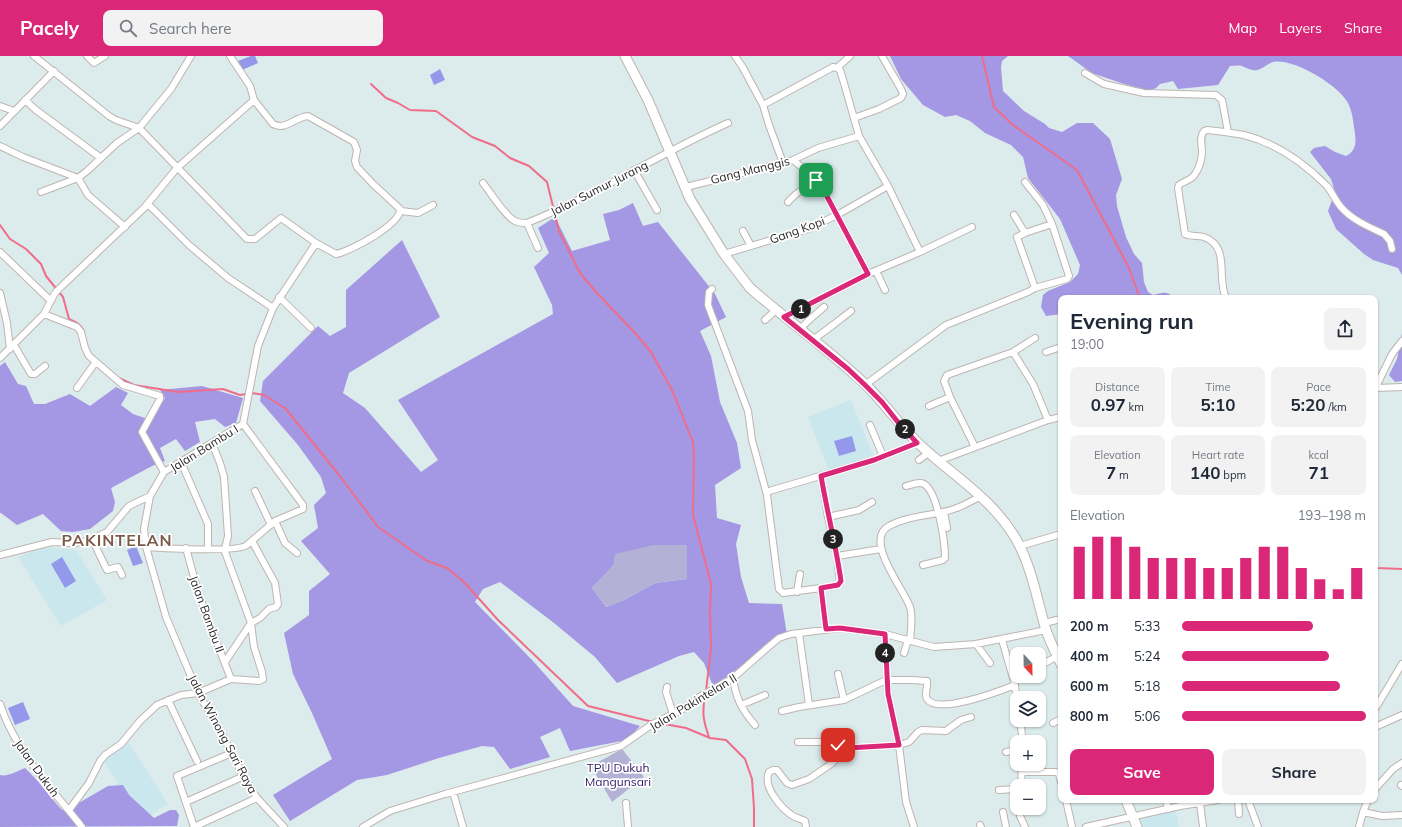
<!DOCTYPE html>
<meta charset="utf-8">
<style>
body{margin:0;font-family:Mulish,sans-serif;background:#f2f2f3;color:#1f2937;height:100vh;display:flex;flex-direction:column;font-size:15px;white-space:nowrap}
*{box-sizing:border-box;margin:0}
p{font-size:13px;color:#747a83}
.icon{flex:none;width:22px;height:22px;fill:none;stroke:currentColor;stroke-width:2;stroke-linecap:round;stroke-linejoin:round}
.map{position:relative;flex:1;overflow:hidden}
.side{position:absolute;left:1058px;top:239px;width:320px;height:508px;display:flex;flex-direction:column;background:#fff;border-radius:8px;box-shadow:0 1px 3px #0004}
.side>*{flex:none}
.needle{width:26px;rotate:158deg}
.tools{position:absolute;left:1010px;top:591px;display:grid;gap:8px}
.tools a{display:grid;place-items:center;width:36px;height:36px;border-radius:8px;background:#fff;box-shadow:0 1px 3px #0004;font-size:20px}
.pin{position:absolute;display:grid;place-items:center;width:34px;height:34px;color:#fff;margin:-17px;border-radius:8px;box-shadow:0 2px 6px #0006}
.km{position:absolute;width:20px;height:20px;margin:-10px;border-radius:50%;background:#222;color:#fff;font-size:11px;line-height:20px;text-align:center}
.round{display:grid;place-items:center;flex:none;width:42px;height:42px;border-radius:8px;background:#f2f2f3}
.head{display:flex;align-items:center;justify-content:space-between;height:68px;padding:0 12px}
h1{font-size:22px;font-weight:700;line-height:30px}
.figures{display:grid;grid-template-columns:repeat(3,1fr);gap:6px;height:68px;padding:4px 12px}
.figures div{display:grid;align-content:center;border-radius:8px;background:#f2f2f3;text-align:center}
.figures b{font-size:17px;font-weight:700}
.figures small{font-size:11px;font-weight:400}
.figures p{font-size:11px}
.chart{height:112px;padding:8px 12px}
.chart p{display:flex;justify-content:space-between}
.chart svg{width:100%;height:72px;margin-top:4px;stroke:#db2777;stroke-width:6}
.action{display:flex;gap:8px;margin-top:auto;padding:8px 12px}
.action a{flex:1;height:46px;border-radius:8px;background:#db2777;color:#fff;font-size:16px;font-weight:700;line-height:46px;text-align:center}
.action a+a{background:#f2f2f3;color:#1f2937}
ul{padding:0 12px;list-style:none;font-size:13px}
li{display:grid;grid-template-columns:64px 48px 1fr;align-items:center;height:30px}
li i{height:10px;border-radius:5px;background:#db2777}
header{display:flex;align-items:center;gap:24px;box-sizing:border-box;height:56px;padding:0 20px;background:#db2777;color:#fff}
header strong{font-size:19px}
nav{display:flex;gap:22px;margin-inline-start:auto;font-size:14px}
.search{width:280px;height:36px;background:#f2f2f3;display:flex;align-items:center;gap:10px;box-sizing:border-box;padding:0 14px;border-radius:8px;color:#747a83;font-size:15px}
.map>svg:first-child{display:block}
.education{fill:#cbe7ee}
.green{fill:#a497e3;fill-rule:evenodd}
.cemetery{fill:#b3b2d6}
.pitch{fill:#9398eb}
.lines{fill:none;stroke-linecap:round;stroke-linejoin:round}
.stream{stroke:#f06d8a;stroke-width:2}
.street-casing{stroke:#beb4b0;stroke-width:8}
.secondary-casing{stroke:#beb4b0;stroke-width:11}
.street{stroke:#fff;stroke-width:6}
.secondary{stroke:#fff;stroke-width:9}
.route-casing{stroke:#fff;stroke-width:8}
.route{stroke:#db2777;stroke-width:5}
.labels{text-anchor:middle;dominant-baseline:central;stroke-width:3.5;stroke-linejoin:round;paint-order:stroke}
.street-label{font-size:12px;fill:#2a2a2a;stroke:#fff}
.park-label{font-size:12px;fill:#311968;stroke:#fff}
.district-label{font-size:16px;font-weight:bold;letter-spacing:1px;fill:#7b5a4a;stroke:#fff}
</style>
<header>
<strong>Pacely</strong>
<div class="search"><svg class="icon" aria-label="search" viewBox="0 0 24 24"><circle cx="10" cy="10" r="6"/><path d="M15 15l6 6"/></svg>Search here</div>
<nav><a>Map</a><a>Layers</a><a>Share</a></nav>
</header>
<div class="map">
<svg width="1402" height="771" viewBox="0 0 1402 771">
<rect width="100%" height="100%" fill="#dcebec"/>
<path class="education" d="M851 344 873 399 830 417 808 361Z
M43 491 76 494 107 544 61 570 18 501Z
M129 687 168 748 141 765 103 704Z
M1176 754 1179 771H1141L1139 761Z"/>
<path class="green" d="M890 0H1008L1002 5 1001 11 1003 35 1024 55 1045 68 1049 72 1062 76 1077 67H1093L1110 83 1122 123 1116 139 1117 150 1126 181 1134 198 1142 207 1144 226 1148 236 1153 239C1162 237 1167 234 1174 242H1061V258L1046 260 1041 251 1043 239 1048 235 1070 226 1078 218 1080 209 1060 163 1028 122 1023 101 1011 89 985 77 970 65 956 59 945 61 923 49 901 23Z
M1068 0H1402V219L1398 212 1373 204 1364 198 1336 173 1328 155 1335 136 1331 123 1310 96 1314 92 1325 90 1335 96 1346 100C1358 94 1356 83 1354 71 1353 63 1352 55 1348 47 1338 29 1294 2 1273 6 1267 8 1263 13 1257 14 1251 15 1247 12 1242 10 1238 9 1234 10 1230 10L1218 29 1178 33 1173 25 1160 28 1156 32 1151 34H1146L1121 27 1092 17Z
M633 147 643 170 658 166 715 238 726 261 700 275 711 300 720 346 737 387 741 412 715 429 717 462 741 469 736 488 741 521 749 547 782 548 787 579 713 630 704 607 694 596 679 600 617 627 595 601 554 567 500 526 483 533 475 546 533 605 573 650 640 670 627 684 570 695 560 672 540 681 550 701 510 713 494 691 482 690 439 702 387 719 357 724 290 765 273 739 332 703 312 657 293 618 284 577 309 559V535L330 518 301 485 318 472 314 449 326 437 321 421 298 389 260 345 263 325 318 270 330 280 346 271V234L402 184 440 261 349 317 343 337 365 352 421 416 438 404 398 344 553 258 552 249 534 211 549 197 538 172 555 161 572 195 610 184 603 158 619 154ZM674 489H687L686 523 655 527 624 544 606 551 592 532 613 510Z
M1402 277V325L1395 326 1389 319 1397 303Z
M5 306 18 328 26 330 34 348H45L70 338 90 350 116 331 128 337 121 349 133 358 151 364 165 342 160 334 202 330 243 342 236 367 225 371 215 363 195 366 200 386 185 395 176 383 160 392 165 405 152 410 111 432 115 446 113 455 90 473 73 476 61 475 43 458 17 469 1 457H0V310Z
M25 712C39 725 49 740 62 754L77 748 108 730 123 729 129 739 154 762 170 754H176L179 759 177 770 0 771V719C8 721 17 715 25 712Z"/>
<path class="cemetery" d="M654 489H687V523L655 527 624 544 606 551 592 532 613 510 615 498Z
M622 693 644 721 612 746 591 710Z"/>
<path class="pitch" d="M251 0H255L258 7 242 14 238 5Z
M440 13 445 24 434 29 430 19Z
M852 380 856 395 839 400 834 385Z
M136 490 143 507 133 510 127 494Z
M62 501 76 525 65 532 51 508Z
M23 646 30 663 15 669 8 652Z"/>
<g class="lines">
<path class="stream" d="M982 0 994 51 1013 69 1077 114 1128 210 1140 242
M371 28 386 42 398 47 410 54 436 55 472 81 495 90 510 102 529 110 547 126 559 175 580 217 595 235 636 278 651 296 672 334 693 386 694 398 693 459 711 528 710 555 711 592 706 635
M0 169 10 183 26 193 41 208 46 220 63 241 69 263C76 266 82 269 84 277
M119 322 134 329 178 336 223 333 240 339 252 337 264 339 285 352 339 419 378 471 427 505 447 512 464 526 498 564 588 650 653 666
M1375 511 1377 512 1402 513
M705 639C702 657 703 664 709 681
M659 667 686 672 710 682 726 684 745 703 752 723 754 752V771"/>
<defs>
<path id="street" d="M34 0 109 60 116 64 139 72
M87 0 94 7 105 0
M191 0 171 33 139 72 247 183H255L281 162 316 187 336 198C349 196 402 168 400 153L373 128 357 111 355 105 357 94 354 86 308 60C295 61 285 75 273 68L254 44 250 30 230 0
M735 0 742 10 763 49 769 69 783 107
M837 12 840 14 844 27 859 80 888 130 920 196
M837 12 850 0
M1085 17 1104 28 1144 37 1216 39 1222 44 1228 76
M25 44 36 54 101 102
M763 49 833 11 837 12
M0 50 14 55
M854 62 879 53 901 42 903 38 901 33 882 0
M0 70 54 15
M0 90 23 101 78 122 88 139 125 171
M793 104 811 119 822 131 868 218
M634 114 657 154
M483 127C491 137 504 159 515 165 519 167 523 167 527 167 597 139 660 97 728 67
M686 131 783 107 793 104 818 92 859 80
M41 136 78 122 87 115 117 87 139 72
M788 146C800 133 804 131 822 131
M148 148 189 189 228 222 273 252
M401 155 418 157 433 149
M1014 159 1025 177
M527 167 538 192
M743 175 751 190
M0 196 51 245
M724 198 808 173 837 159 888 130
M876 215 885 234
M1035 232 1067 223 1069 220 1052 168
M712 233 709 236 708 249 748 355 752 384 767 439 779 533 783 537 821 532
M0 237 7 267 10 293
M279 241 311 272
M1226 242C1216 222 1231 191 1204 181 1198 179 1191 181 1185 178L1178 132 1179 129C1184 125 1192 124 1195 118 1199 113 1202 103 1202 96 1202 88 1199 82 1204 75L1207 74C1220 75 1232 77 1244 79 1276 87 1304 107 1327 130 1332 136 1335 144 1341 151 1352 164 1369 171 1384 178L1390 185 1392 193
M44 258 77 271 81 276 85 292 89 300 123 329 160 340V343L142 376 164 416
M785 261 868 218 920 196 972 171
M765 264 776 254
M800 273 808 265 824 251
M813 284 833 269 851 255
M14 289 31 318H35L45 310
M1013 296 1035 282
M1046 296 1061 291
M0 302 44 258 55 237 63 229 144 152 177 112 254 44
M865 329 946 269 1028 236 1035 232 1017 181 1025 177 1052 168 1043 149 1025 126
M77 332 95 307
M1376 332 1402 331
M1375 333 1392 298 1402 285
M929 350 950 341
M243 368 164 416 150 440 144 473 146 491 166 561 198 637 221 676 242 718 257 742 284 771
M243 368 258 290 273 252 316 187
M870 369 883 400
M212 387 220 407 224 421 228 480 225 493
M975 391 950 341 944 325 947 319 1013 296 1033 328 1048 364
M919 404 928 397
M938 405 1048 364 1061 361
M181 406 208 468V493
M821 420 828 461 837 500
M906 430C911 429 919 425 924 428 938 436 945 487 945 502L943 504 923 509
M255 435 271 469
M766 436 874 404 917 387
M944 456 947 472
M828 461 859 454 872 446
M275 465 285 487 297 497
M92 483 107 514 118 511 122 519
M1020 490 1061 478
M146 491C163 492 237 497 247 489L275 465 303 453V449L243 368
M186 492 195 525 206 559 231 623
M0 499 52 486 70 487 83 486 92 483 107 476 129 450 150 440
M797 536 800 518
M1044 567 1061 563
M826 573 821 532 838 529 840 527 837 500 881 493
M799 577 809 649
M885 578 888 638 899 689 906 746 914 771
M910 584C911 574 913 561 910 551 904 533 863 484 889 470 909 459 933 460 954 453 963 450 972 445 981 440
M1002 584 1015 629 1017 645
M976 588 990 607
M904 597 908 584
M225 606 251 567 260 562 269 553 276 551 278 548 275 527 252 485
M1039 610 1058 600
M838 618 844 644
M733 622C736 643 742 654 755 669
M667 631 666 636 673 658
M168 644 197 705
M0 648C15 695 52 733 82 771
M741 649 765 639
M1375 653 1402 608
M782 655 799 651 844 644 886 624H911L927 625C928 630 924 639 927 643 938 659 1000 635 1015 629
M1020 664 1023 686
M1053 667 1061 663
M1375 671 1402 659
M798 686H821L848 692
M1006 696 1017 694
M1022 716H1056L1059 718 1061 726
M1401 729 1402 730
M1021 730 1022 708
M1375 733 1393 713 1402 707
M999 734 1017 733
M453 736 463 771
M1066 744 1072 771
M1166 744 1168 753
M1238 744 1239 758
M1248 744 1258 771
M1368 744 1363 756 1382 760 1402 759
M186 746 244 720
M626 747 628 771
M1200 747 1203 771
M1020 752V760L1025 771
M69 754 89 727 100 705 105 699 121 688 140 665 157 649 181 639 198 637 231 623 259 625 263 623 262 616 254 591 251 567 224 493
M1003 756 1006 771
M980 769 981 771
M194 771 177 720 232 697
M194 771 257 742
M363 771 390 755 445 738 621 690 651 669 685 652 701 640 733 622 767 592 779 582 791 578 840 572 885 578 934 591 976 588 1046 574
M806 771 805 765C801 763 797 762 793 760 782 753 762 731 769 716L773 714H777L787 727 792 729 809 723 831 708 848 692 899 689 909 686 918 676 922 674 946 675 961 664 971 661
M1086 771 1180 750 1218 744
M1359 771 1363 756"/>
<path id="secondary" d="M625 0 648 44 690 143 724 198 750 232C787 264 828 293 864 327 884 346 899 369 919 388 952 419 992 442 1016 483 1032 511 1037 544 1046 574 1050 586 1056 597 1061 608
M1126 744 1137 771"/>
</defs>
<use href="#street" class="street-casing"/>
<use href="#secondary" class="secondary-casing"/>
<use href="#street" class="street"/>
<use href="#secondary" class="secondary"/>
</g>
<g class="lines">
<defs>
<path id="route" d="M816 124 822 131 868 218 784 261 848 313 865 329 882 346 897 365 917 387 874 404 821 420C827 455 836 490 841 525L838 529 821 532 826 573 840 572 885 578 888 638 899 689 848 692 838 689"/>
</defs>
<use href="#route" class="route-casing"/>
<use href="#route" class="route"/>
</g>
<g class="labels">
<g class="street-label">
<text transform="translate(750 114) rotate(-14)">Gang Manggis</text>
<text transform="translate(599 132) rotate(-27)">Jalan Sumur Jurang</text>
<text transform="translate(797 174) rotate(-20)">Gang Kopi</text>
<text transform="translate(204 392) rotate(-32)">Jalan Bambu I</text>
<text transform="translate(207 558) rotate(70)">Jalan Bambu II</text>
<text transform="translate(693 646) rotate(-31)">Jalan Pakintelan II</text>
<text transform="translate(223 678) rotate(62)">Jalan Winong Sari Raya</text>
<text transform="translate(37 712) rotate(54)">Jalan Dukuh</text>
</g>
<g class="park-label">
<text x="618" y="711">TPU Dukuh<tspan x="618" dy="14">Mangunsari</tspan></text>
</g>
<g class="district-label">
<text x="117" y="484">PAKINTELAN</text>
</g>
</g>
</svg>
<div class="tools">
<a><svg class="needle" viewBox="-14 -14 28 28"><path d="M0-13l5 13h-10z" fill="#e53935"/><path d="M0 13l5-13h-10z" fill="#747a83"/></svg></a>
<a><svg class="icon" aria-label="layers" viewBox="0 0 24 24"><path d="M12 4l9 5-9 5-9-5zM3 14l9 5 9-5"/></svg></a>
<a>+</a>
<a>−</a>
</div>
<div class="pin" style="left:816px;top:124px;background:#1e9e55"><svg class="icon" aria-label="arrive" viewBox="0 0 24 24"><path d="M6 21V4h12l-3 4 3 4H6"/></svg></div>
<div class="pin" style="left:838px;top:689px;background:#d93025"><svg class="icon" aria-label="check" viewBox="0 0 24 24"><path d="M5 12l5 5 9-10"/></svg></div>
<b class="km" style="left:801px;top:253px">1</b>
<b class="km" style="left:905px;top:373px">2</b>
<b class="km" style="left:833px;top:483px">3</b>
<b class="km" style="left:885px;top:597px">4</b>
<section class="side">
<div class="head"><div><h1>Evening run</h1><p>19:00</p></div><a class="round"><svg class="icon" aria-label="share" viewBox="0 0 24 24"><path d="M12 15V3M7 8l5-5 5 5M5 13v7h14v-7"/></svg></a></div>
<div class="figures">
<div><p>Distance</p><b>0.97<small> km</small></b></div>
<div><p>Time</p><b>5:10</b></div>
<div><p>Pace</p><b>5:20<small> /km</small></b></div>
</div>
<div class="figures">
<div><p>Elevation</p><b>7<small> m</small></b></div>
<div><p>Heart rate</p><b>140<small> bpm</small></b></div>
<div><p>kcal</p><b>71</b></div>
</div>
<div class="chart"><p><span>Elevation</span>193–198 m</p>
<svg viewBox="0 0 160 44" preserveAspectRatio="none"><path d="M5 44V12M15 44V6M25 44V6M35 44V12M45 44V19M55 44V19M65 44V19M75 44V25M85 44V25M95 44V19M105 44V12M115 44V12M125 44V25M135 44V32M145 44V38M155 44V25"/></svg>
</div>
<ul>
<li><b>200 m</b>5:33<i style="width:71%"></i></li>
<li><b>400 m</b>5:24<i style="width:80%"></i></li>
<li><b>600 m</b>5:18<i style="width:86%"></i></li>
<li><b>800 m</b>5:06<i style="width:100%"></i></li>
</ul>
<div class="action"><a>Save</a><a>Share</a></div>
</section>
</div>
